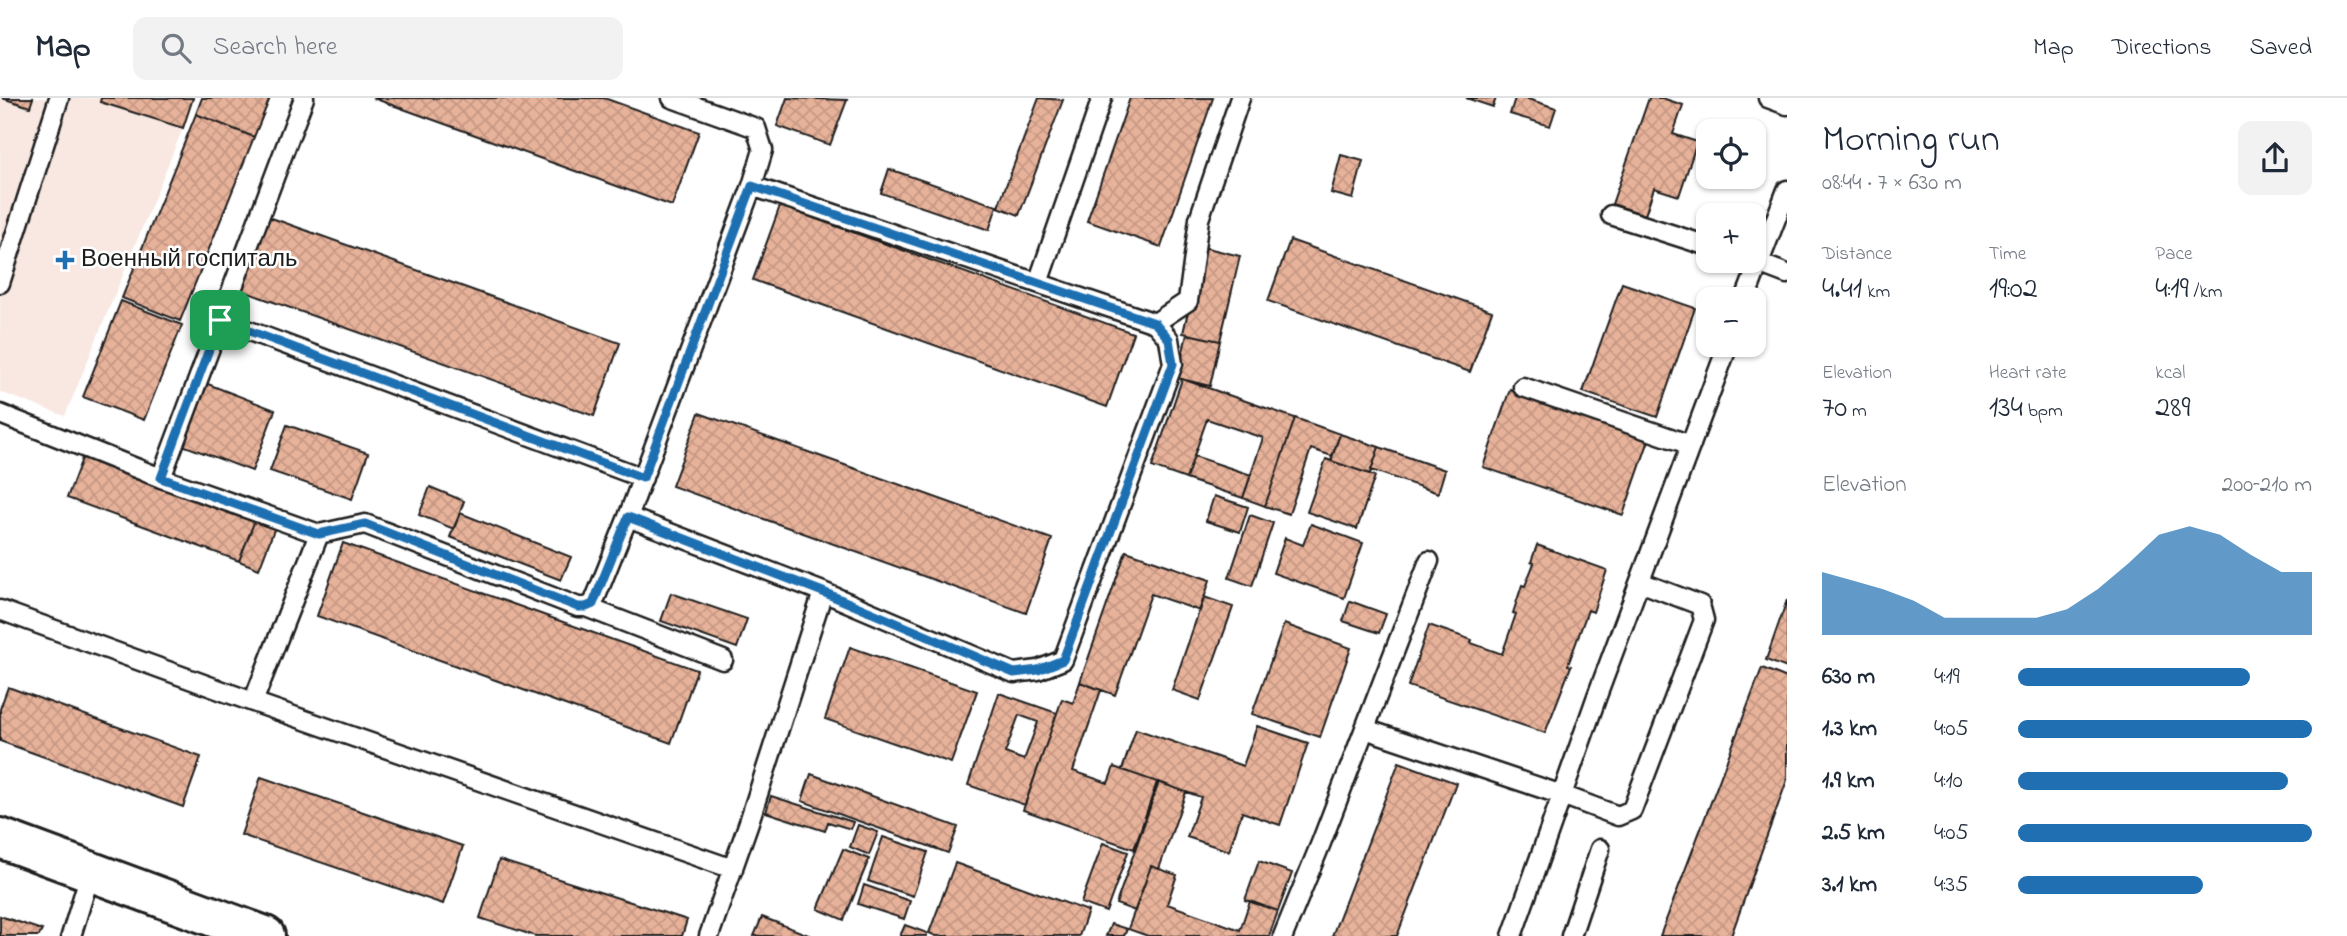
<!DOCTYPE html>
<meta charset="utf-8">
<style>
body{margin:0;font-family:"Indie Flower",sans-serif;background:#f2f2f3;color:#1f2937;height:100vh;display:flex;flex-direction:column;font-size:26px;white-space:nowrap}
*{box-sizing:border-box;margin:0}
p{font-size:23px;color:#747a83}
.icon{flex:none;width:38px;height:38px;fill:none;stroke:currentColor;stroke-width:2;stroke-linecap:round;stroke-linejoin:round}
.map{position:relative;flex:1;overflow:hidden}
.drawer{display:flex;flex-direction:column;background:#fff;width:560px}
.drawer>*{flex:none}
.buttons{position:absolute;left:1696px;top:21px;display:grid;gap:14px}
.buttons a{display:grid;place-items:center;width:70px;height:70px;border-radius:14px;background:#fff;box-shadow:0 2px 5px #0004;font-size:35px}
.pin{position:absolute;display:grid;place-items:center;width:60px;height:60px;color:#fff;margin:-30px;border-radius:14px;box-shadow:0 4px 10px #0006}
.round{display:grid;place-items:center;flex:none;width:74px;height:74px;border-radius:14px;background:#f2f2f3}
.head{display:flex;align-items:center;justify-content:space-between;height:119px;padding:0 35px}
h1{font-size:38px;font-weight:600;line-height:52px}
.figures{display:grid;grid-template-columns:repeat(3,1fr);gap:10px;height:119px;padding:7px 35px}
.figures div{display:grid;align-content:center}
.figures b{font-size:30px;font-weight:600}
.figures small{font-size:19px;font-weight:400}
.figures p{font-size:19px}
.chart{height:196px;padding:14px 35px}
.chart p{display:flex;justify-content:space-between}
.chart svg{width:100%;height:126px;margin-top:7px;fill:#1f6fb2;opacity:.7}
ul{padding:0 35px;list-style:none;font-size:23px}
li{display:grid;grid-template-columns:112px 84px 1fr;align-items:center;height:52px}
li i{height:18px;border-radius:9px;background:#1f6fb2}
header{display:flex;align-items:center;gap:42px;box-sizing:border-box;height:98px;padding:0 35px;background:#fff;border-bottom:2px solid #e0e1e3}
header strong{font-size:33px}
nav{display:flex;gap:38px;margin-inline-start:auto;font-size:24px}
.search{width:490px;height:63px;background:#f2f2f3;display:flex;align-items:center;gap:18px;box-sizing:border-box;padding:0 24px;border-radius:14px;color:#747a83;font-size:26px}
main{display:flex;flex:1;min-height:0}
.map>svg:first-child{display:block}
.built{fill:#f8e8e1}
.building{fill:url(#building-cross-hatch);stroke:#1c1c1c;stroke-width:2;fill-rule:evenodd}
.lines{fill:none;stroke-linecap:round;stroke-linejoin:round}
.lane-casing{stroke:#1c1c1c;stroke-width:23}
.secondary-casing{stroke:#1c1c1c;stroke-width:44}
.lane{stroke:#fff;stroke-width:18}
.secondary{stroke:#fff;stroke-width:38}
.route-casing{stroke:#fff;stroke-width:14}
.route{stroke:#1f6fb2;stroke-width:9}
.poi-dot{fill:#1f6fb2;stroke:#fff;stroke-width:2.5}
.labels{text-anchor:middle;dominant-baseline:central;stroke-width:5;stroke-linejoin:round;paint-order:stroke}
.poi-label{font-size:24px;fill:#1c1c1c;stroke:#fff;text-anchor:start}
</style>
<header>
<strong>Map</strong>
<div class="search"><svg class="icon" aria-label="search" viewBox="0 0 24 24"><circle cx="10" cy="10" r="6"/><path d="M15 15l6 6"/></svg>Search here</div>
<nav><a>Map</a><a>Directions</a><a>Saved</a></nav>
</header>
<main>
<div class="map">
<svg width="1787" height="838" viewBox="0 0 1787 838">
<defs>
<pattern id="building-cross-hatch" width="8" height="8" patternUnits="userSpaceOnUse" patternTransform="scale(1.75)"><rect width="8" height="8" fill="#e7b29a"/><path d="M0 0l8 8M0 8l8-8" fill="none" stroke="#c69884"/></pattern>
</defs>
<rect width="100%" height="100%" fill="#fff"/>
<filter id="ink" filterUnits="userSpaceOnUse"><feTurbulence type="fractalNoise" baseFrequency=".0143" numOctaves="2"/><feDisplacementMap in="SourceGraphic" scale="14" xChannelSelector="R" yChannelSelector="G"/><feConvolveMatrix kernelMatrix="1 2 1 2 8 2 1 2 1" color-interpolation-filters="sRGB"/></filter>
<g filter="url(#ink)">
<path class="built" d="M0 0H193L183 30 65 318 0 294Z"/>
<path class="building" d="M2 0H33L30 9Z
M101 0H193L183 30 100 4Z
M202 0H270L254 39 196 16Z
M373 0H604L699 34 672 108Z
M787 0 847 2 830 47 777 28Z
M1039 0 1063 2 1019 117 998 109Z
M1130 0H1213L1161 149 1087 123Z
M1466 0H1496L1493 9Z
M1515 0H1525L1556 10 1550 28 1510 16Z
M1649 0H1662L1683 7 1673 36 1697 44 1679 98 1654 90 1645 117 1612 106Z
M196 16 254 39 180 223 122 200Z
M1341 57 1363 63 1353 101 1331 95Z
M889 71 997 108 989 132 881 95Z
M780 108 1133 235 1107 309 753 182Z
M266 118 620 245 594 318 240 192Z
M1290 142 1492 213 1470 274 1268 203Z
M1203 149 1240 158 1220 243 1183 235Z
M1622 185 1695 210 1657 319 1583 294Z
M121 203 182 227 144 322 83 299Z
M1187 236 1220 243 1210 288 1177 280Z
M1182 281 1295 320 1265 408 1243 400 1263 340 1207 321 1186 381 1152 369Z
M200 283 275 312 252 373 177 345Z
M1510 291 1650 339 1623 417 1483 369Z
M699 315 1052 441 1026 515 672 388Z
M1295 320 1340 336 1332 358 1311 351 1289 416 1265 408Z
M287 327 368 355 352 401 270 373Z
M1340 336 1379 349 1370 376 1331 363Z
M1379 349 1445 372 1438 395 1371 372Z
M83 358 255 422 239 463 67 400Z
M1194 358 1251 377 1243 400 1186 381Z
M1326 361 1375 378 1357 431 1307 414Z
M430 389 464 403 454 431 419 417Z
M1214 398 1248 409 1240 434 1206 423Z
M460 415 571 459 561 482 450 439Z
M1250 417 1273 425 1252 488 1229 480Z
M255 422 275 429 259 471 239 463Z
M1311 426 1363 445 1344 500 1273 475 1285 440 1303 447Z
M343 445 697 572 671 645 317 518Z
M1537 447 1607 472 1593 514 1588 512 1568 567 1571 568 1545 635 1408 588 1429 527 1472 542 1471 545 1502 556 1516 516 1513 515 1522 487 1525 488 1534 465 1531 464Z
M1126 453 1210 482 1200 513 1151 496 1115 597 1080 584Z
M671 495 747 521 737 550 661 523Z
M1204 499 1233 509 1200 602 1172 592Z
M1787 502V570L1766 562Z
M1350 503 1386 516 1379 535 1343 523Z
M1284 526 1351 550 1320 639 1252 616Z
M850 549 977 593 951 665 825 621Z
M1762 570 1787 580V682L1731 838H1660Z
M1080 584 1101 592 1073 673 1108 685 1114 669 1157 684 1134 751 1023 712 1062 601 1073 605Z
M8 589 201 659 183 709 0 643V611Z
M999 595 1057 615 1025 707 968 687ZM1019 617 1038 624 1024 662 1005 655Z
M1257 628 1308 645 1280 727 1242 714 1229 753 1187 739 1201 699 1122 672 1136 631 1243 668Z
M1399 664 1456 685 1397 838H1332Z
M811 676 958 729 948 755 802 703Z
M261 679 463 748 443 806 241 737Z
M1159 684 1186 694 1159 771 1151 768 1135 813 1116 806Z
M771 698 853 724 851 731 828 724 825 733 766 714Z
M858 727 878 734 869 757 850 749Z
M883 739 928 754 913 798 868 783Z
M1103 745 1128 754 1106 814 1081 805Z
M843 751 869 761 844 822 818 811Z
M499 762 687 822 682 838H535L480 820Z
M1259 763 1292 775 1278 813 1245 802Z
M955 765 1088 813 1079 838H936L929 835Z
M1151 768 1177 777 1167 806 1240 832 1250 803 1278 813 1269 838H1148L1128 831Z
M864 787 910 803 904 821 858 806Z
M0 818 42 832 39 838H0Z
M762 819 811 838H754Z
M1111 826 1127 831 1124 838H1106Z
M905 827 927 835 926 838H900Z"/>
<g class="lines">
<defs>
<path id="lane" d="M304 0 161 380 319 436 365 426 578 509H586L593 506 628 419
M672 0 756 30 763 52 752 88 628 419 823 494 749 724 709 838
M1768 0 1787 7
M752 88 1155 225 1169 241 1173 266 1063 562 1038 572 1014 575 823 494
M1611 117 1708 148
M1753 163 1787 176
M0 185 59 0
M1038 185 1102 0
M1745 201 1787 92
M220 222 643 380
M1155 225 1188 203 1199 121 1240 0
M1523 289 1691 347
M0 316 161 380
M586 509 723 562
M0 512 253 604 733 771
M253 604 319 436
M1365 631 1562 697 1618 718 1632 712 1704 522 1700 507 1640 484
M71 838 91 773
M1283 838 1321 745 1429 463
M1512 838 1597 598 1728 247
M1571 838 1600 751"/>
<path id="secondary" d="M0 740 265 838"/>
</defs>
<use href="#lane" class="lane-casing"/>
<use href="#secondary" class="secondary-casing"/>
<use href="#lane" class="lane"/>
<use href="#secondary" class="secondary"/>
</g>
</g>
<g class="lines" filter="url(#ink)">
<defs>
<path id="route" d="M752 88 1155 225 1169 241 1173 266 1063 562 1038 572 1014 575 823 494 628 419 593 506 586 509H578L365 426 319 436 161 380 220 222 643 380Z"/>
</defs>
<use href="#route" class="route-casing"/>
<use href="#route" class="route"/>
</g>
<path class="poi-dot" d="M61.5 151.5h7v7h7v7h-7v7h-7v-7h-7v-7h7z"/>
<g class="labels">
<g class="poi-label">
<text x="81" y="162">Военный госпиталь</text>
</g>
</g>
</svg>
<div class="buttons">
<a><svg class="icon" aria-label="locate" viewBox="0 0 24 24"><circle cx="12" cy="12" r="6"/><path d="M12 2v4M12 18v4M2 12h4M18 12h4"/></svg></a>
<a>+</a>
<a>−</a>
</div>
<div class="pin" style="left:220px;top:222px;background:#1e9e55"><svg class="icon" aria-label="arrive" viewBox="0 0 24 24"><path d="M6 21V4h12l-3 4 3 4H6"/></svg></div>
</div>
<section class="drawer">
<div class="head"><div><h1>Morning run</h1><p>08:44 · 7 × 630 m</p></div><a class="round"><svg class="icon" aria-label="share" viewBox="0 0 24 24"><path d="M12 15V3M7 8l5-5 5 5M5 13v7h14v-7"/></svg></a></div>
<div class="figures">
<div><p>Distance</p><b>4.41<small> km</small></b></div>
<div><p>Time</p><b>19:02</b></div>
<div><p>Pace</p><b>4:19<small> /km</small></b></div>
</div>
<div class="figures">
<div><p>Elevation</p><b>70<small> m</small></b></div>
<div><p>Heart rate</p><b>134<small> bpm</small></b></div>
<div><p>kcal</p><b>289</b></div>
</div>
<div class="chart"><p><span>Elevation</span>200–210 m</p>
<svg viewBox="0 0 160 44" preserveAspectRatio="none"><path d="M0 44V22L10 25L20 28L30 32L40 38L50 38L60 38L70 38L80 35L90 28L100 19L110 9L120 6L130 9L140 16L150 22L160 22V44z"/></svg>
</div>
<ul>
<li><b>630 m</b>4:19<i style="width:79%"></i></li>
<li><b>1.3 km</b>4:05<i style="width:100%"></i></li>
<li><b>1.9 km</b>4:10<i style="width:92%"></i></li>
<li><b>2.5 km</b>4:05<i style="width:100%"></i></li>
<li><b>3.1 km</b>4:35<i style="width:63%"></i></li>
</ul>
</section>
</main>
